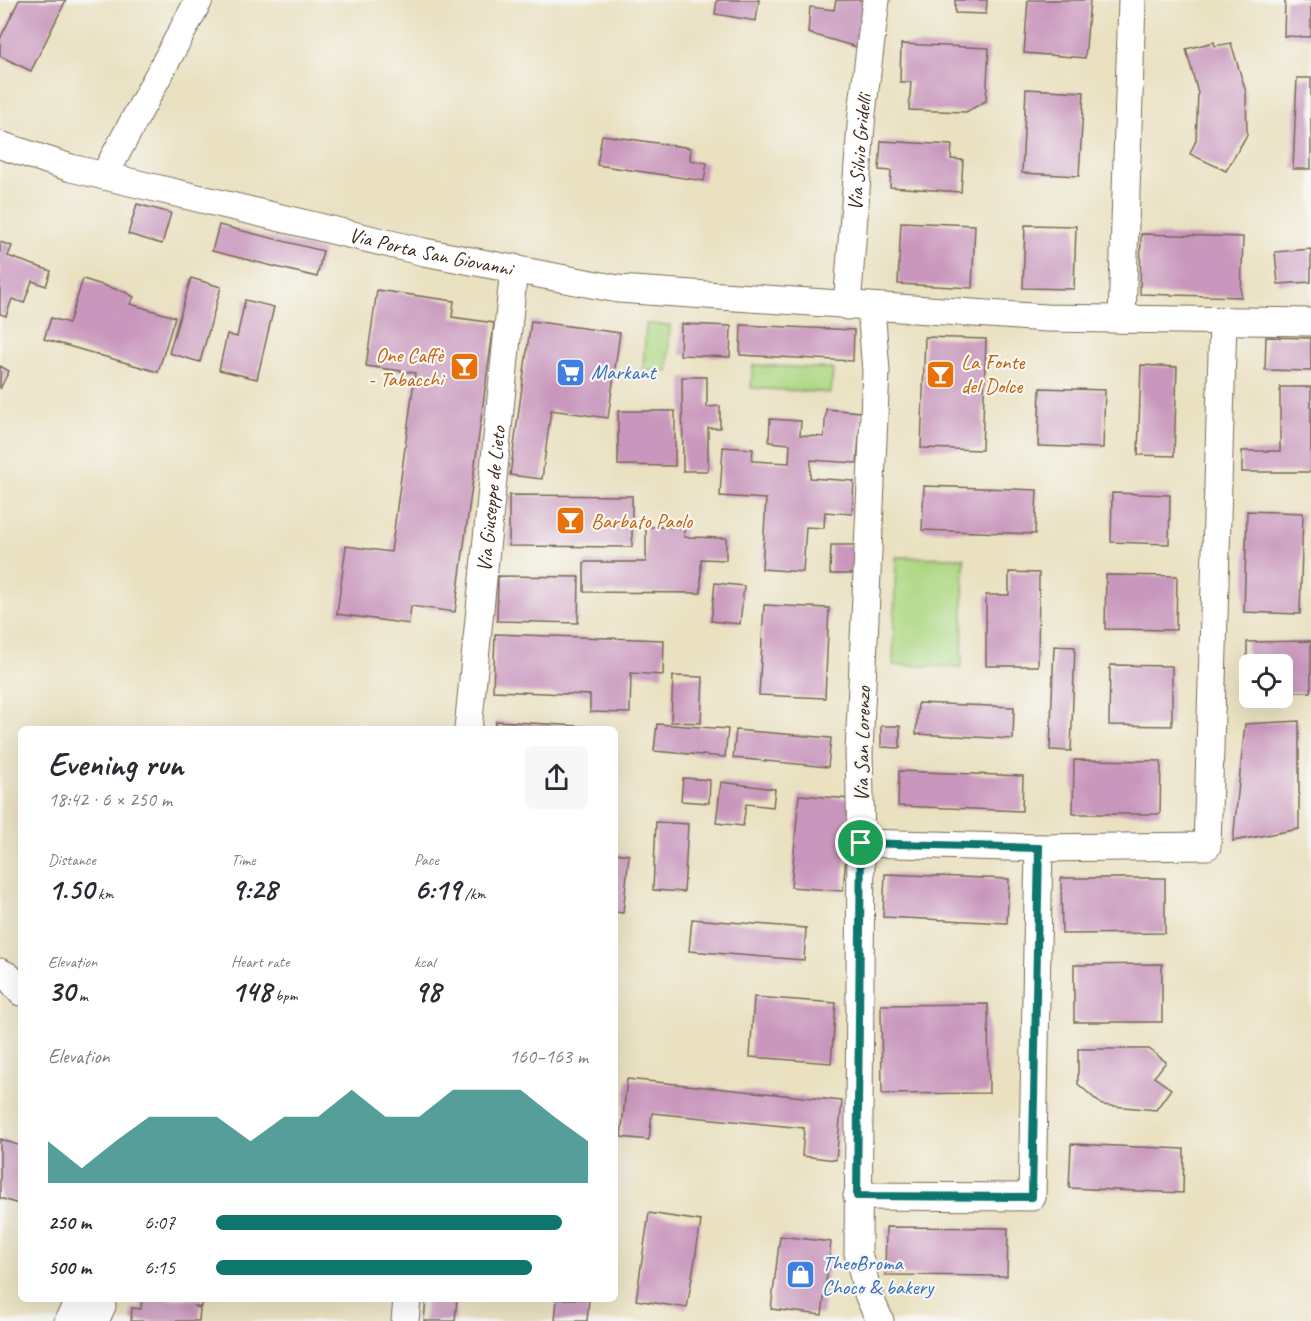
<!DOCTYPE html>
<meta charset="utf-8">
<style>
body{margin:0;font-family:Caveat,sans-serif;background:#f7f7f7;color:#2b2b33;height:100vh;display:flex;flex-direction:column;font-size:22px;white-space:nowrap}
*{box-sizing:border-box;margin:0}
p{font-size:20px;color:#7c7c81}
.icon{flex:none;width:33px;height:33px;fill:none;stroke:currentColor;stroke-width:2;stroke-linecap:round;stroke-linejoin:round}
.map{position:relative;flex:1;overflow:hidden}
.side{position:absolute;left:18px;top:726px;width:600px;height:576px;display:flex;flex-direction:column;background:#fff;border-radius:9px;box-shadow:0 6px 24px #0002}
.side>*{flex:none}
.controls{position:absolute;left:1239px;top:654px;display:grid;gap:12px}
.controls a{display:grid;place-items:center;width:54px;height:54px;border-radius:9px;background:#fff;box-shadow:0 6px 24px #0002;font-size:30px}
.pin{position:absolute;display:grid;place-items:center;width:51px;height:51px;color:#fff;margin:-26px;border:3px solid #fff;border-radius:50%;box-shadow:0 2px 6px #0007}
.round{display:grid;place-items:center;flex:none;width:63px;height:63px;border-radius:9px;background:#f7f7f7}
.summary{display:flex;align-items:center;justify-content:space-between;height:102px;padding:0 30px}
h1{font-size:33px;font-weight:700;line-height:45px}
.stats{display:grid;grid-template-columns:repeat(3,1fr);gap:9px;height:102px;padding:6px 30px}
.stats div{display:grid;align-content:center}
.stats b{font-size:30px;font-weight:700}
.stats small{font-size:16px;font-weight:400}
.stats p{font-size:16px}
.chart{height:168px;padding:12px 30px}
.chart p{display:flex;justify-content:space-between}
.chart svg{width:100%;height:108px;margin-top:6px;fill:#0f766e;opacity:.7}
ul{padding:0 30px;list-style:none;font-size:20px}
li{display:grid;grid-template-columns:96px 72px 1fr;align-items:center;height:45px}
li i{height:15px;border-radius:8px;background:#0f766e}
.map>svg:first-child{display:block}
.green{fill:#add883;stroke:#748150;stroke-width:1.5}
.building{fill:#c997bd}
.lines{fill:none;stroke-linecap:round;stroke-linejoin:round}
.street-casing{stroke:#786a57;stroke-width:29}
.street{stroke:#fff;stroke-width:27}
.route-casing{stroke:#fff;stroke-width:12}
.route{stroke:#0f766e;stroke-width:8}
.labels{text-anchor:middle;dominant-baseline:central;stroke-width:4.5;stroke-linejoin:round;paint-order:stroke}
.street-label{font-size:21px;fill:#3b2a1e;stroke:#f6f6f2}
.food-label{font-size:21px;fill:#c56008;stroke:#f6f6f2;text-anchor:start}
.shop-label{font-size:21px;fill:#366cbe;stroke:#f6f6f2;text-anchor:start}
</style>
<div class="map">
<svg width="1311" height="1321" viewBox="0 0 1311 1321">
<rect width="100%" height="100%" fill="#f6f6f2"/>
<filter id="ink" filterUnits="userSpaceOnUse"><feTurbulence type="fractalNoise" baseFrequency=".0167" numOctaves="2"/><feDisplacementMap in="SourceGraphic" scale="12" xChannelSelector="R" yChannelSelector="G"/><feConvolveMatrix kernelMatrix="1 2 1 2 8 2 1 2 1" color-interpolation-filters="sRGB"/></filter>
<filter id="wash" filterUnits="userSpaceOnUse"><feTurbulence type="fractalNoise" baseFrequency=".008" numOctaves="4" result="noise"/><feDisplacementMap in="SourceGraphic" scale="24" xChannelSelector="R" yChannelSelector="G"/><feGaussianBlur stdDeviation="1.35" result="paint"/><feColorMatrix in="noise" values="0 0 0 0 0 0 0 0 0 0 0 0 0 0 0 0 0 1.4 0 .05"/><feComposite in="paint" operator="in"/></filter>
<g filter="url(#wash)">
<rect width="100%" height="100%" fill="#eae1c1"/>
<path class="green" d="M646 324 670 325 668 372 643 370Z
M753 365 833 369 831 393 751 388Z
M896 557 964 558 962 667 893 665Z"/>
<g id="blocks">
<path class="building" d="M19 0H66L31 71 0 56V39Z
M717 0H759L756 21 715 14Z
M836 0H869L860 48 808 33 810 7 834 10Z
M955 0H987L986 14 955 13Z
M1028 0H1090L1085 58 1024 53Z
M1285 0H1311V37L1284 36Z
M1214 42 1215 46 1231 43 1246 92 1247 135 1226 171 1190 154 1196 140 1198 93 1186 49Z
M901 44 989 48 986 101 966 112 909 110 911 82H900Z
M1297 78H1311V169H1293Z
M1026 89 1084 92 1079 176 1022 173Z
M602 135 691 148 690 160 707 163 704 181 597 165Z
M881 141 952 145 951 159 963 160 961 192 890 187 891 171 879 170Z
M137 204 171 213 162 244 128 234Z
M901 222 975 225 972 288 898 284Z
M219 225 323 251 317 277 212 251Z
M1025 225 1076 226 1074 289 1023 288Z
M1141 234 1243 237 1241 297 1140 294Z
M0 242 12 246 8 256 51 271 46 286 32 281 24 303 12 299 6 316 0 314Z
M1311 249V282L1278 284 1275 252Z
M191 278 221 287 200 362 169 353Z
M83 279 125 292 134 297 130 304 175 317 158 372 44 339 51 318 69 323Z
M377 290 454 301 452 317 494 323 455 612 411 606 409 624 337 614 346 546 391 552 415 373 366 366Z
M245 300 274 307 257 379 219 370 227 334 237 337Z
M531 321 620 333 608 418 551 410 542 479 510 475Z
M681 324 731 326 730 357 680 355Z
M741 325 854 330 853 361 740 355Z
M925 337 986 339 982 450 921 448Z
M1266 337 1311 338V371L1265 370Z
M1141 365 1177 367 1174 456 1138 455Z
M0 366 9 371 0 389Z
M682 377H707V407L720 406V428H708V471H683Z
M1280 387H1311V472H1242V451H1280Z
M1040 388 1105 390 1103 448 1038 446Z
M826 409 861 412 857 463 811 460 810 478 854 481 852 514 825 512 824 528 806 527 803 572 762 569 766 499 720 496 723 447 753 449 752 461 789 463 790 444 769 442 770 419 801 421 800 435 824 437Z
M618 411H675V466L618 465Z
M924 486 1037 490 1035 534 922 530Z
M1112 493 1170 495 1169 544 1111 542Z
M509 495 632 496V547L509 546Z
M1247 511 1303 513 1300 614 1244 612Z
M646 527H684V537L726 538V560L701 559V593L584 592V562H646Z
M831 545H858V574H830Z
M1009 572 1039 573 1038 666H986V595H1009Z
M1106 575 1177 576 1176 630 1105 629Z
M498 576 579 577 578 623 497 621Z
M715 583 744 586 740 624 711 621Z
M764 605 829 608 825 698 759 695Z
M495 634 664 640 663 675 631 673 630 713 590 712V695L493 691Z
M1311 641V692H1282V664H1250V692H1247V642Z
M1054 646 1075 647 1071 751 1050 750Z
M1110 665 1172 666V726L1109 725Z
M673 676 703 677 701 723 671 722Z
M918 703 1014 707 1013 739 916 734Z
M496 721 594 727V729H495Z
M1299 721V829L1233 841 1245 724Z
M657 724 728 729 725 757 654 751Z
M881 726H900V748L881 747Z
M736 730 831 738 828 767 733 758Z
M1074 760 1161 761 1160 814H1073Z
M899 771 1023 776 1022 811 898 806Z
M683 778 710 780 709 803 681 801Z
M721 782 775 789 773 807 746 804 743 826 716 823Z
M799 795 851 799 843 891 791 887Z
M656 822 688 824 684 892 653 890Z
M615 853 629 855 623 913 615 912Z
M885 874 1009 879 1007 923 883 917Z
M1061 878H1165V933L1062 934Z
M692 919 806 928 804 960 689 951Z
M1162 964V1022H1074V965Z
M754 997 836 1003 831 1063 750 1057Z
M988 1004 989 1093 882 1094 881 1005Z
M1078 1049H1149L1166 1062 1154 1077 1171 1089 1156 1110 1102 1105 1078 1084Z
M627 1079 842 1101 836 1160 802 1156 804 1128 652 1113 649 1140 621 1137Z
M0 1139 21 1146V1205L0 1198Z
M1071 1144 1184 1149 1183 1193 1069 1188Z
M649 1213 701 1221 687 1308 636 1300Z
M886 1227 1008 1228 1007 1276 885 1275Z
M780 1236 831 1242 822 1315 771 1309Z
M142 1299H202L201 1307 194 1306 200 1308 199 1321H131L132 1308 141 1309Z
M426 1299H457L455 1321H424Z
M557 1299H589L587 1321H555Z"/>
</g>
</g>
<g filter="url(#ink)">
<use href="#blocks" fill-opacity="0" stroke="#786a57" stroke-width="1.5"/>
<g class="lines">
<defs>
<g id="street">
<path id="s1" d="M0 145 71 168 424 252 618 289 1046 318 1311 322"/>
<path d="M104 176 199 0"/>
<path id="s2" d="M847 306 862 113 876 0"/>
<path d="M871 308 876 371 859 752 861 843 858 1253 868 1294 880 1321"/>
<path d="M1122 319 1132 0"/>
<path id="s3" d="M468 729 514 268"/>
<path d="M861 843 1039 848 1207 846 1223 321"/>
<path d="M0 972 8 976 21 992"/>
<path d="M857 1196 1032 1197 1039 848"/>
<path d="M68 1321 80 1299"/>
<path d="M95 1321 102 1306"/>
<path d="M405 1321 407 1299"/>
</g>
</defs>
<use href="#street" class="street-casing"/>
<use href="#street" class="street"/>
</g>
</g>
<g class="lines" filter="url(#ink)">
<defs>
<path id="route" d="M861 843 1039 848 1032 1197 857 1196Z"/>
</defs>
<use href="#route" class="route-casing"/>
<use href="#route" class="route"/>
</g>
<defs>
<symbol id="bar-square" viewBox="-11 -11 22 22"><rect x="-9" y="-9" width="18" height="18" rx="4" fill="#e8710a" stroke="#f6f6f2"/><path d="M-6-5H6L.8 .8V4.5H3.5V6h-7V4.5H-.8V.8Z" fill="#fff"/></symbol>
<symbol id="supermarket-square" viewBox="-11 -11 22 22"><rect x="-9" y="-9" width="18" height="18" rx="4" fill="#3f7fe0" stroke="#f6f6f2"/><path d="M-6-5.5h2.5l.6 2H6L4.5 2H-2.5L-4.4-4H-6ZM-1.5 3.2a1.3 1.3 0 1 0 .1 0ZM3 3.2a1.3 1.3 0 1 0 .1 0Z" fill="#fff"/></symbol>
<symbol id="shop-square" viewBox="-11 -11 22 22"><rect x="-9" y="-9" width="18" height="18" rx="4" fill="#3f7fe0" stroke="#f6f6f2"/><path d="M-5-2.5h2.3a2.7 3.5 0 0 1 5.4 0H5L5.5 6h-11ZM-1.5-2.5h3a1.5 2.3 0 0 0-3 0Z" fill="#fff"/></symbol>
</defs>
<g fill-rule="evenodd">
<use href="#bar-square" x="448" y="350" width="33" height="33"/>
<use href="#supermarket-square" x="554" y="356" width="33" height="33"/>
<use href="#bar-square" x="924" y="358" width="33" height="33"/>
<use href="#bar-square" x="554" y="504" width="33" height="33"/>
<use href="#shop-square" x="784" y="1258" width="33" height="33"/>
</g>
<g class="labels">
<g class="street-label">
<text stroke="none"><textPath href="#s2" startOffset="154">Via Silvio Gridelli</textPath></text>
<text stroke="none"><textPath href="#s1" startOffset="444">Via Porta San Giovanni</textPath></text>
<text stroke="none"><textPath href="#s3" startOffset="231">Via Giuseppe de Lieto</textPath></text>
<text transform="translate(862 744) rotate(-89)">Via San Lorenzo</text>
</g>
<g class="food-label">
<text x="443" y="355" text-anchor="end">One Caffè<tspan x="443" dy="24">- Tabacchi</tspan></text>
<text x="961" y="362">La Fonte<tspan x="961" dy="24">del Dolce</tspan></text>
<text x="591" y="521">Barbato Paolo</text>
</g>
<g class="shop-label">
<text x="591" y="372">Markant</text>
<text x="822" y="1263">TheoBroma<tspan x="822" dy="24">Choco &amp; bakery</tspan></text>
</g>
</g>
</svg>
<div class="controls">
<a><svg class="icon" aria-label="locate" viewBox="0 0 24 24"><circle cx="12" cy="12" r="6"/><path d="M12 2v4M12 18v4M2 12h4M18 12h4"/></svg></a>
</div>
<div class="pin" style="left:861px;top:843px;background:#1e9e55"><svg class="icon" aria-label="arrive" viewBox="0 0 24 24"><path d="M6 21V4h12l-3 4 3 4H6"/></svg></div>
<section class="side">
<div class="summary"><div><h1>Evening run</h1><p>18:42 · 6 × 250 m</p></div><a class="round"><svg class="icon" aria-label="share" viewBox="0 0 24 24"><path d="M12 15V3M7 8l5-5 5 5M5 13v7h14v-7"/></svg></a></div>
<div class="stats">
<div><p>Distance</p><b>1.50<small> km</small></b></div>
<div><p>Time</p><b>9:28</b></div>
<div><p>Pace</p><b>6:19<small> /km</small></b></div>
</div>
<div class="stats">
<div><p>Elevation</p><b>30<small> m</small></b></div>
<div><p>Heart rate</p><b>148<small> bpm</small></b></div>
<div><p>kcal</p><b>98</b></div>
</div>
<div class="chart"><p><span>Elevation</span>160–163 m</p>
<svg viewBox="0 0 160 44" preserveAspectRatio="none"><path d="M0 44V27L10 38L20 27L30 17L40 17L50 17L60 27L70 17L80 17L90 6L100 17L110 17L120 6L130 6L140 6L150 17L160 27V44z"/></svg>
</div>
<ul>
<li><b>250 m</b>6:07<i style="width:93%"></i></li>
<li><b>500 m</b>6:15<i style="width:85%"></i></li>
</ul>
</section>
</div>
